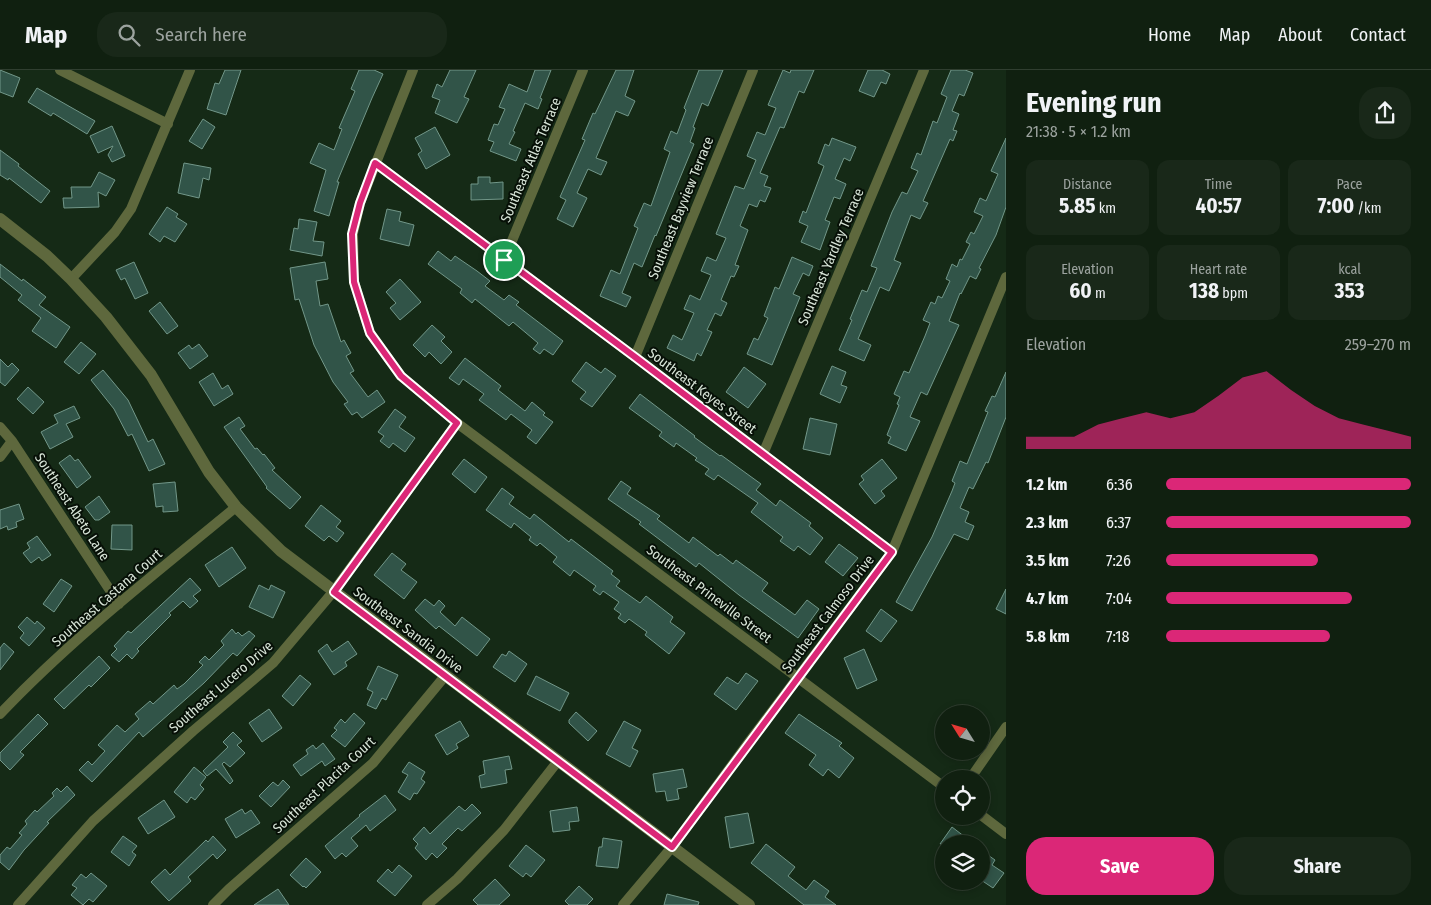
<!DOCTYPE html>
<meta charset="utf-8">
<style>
body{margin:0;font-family:"Fira Sans Condensed",sans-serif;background:#192819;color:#f1f3f6;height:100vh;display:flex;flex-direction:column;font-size:19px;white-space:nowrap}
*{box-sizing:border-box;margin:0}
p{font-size:16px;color:#9ca39f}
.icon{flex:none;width:28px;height:28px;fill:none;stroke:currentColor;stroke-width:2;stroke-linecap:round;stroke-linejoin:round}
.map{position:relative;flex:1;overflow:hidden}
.drawer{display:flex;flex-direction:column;background:#102010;width:425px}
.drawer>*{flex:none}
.needle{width:32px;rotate:307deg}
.buttons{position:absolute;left:935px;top:635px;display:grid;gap:10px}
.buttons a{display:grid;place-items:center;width:55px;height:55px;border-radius:50%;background:#102010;box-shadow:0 2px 8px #0003,0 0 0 1px #303e30;font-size:25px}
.pin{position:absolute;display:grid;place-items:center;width:42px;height:42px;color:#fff;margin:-21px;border:2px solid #fff;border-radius:50%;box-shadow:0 1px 5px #0007}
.round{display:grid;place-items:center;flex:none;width:52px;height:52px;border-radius:20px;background:#192819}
.overview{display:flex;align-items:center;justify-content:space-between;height:85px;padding:0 20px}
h1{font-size:28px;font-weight:700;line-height:38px}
.metrics{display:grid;grid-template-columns:repeat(3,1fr);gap:8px;height:85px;padding:5px 20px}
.metrics div{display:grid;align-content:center;border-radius:12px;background:#192819;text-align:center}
.metrics b{font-size:21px;font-weight:700}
.metrics small{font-size:14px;font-weight:400}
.metrics p{font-size:14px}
.chart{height:140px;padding:10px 20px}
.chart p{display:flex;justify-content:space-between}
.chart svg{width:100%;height:90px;margin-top:5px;fill:#db2777;opacity:.7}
.primary-button{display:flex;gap:10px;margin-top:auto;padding:10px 20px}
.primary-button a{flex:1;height:58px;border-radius:20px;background:#db2777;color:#fff;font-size:20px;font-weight:700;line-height:58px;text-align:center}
.primary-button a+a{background:#192819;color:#f1f3f6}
ul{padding:0 20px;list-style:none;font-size:16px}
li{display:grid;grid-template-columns:80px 60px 1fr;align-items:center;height:38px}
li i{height:12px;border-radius:6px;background:#db2777}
header{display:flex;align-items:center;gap:30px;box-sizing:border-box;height:70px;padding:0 25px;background:#102010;border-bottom:1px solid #303e30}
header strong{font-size:24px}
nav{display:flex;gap:28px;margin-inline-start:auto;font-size:18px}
.search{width:350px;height:45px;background:#192819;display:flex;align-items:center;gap:12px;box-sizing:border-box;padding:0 18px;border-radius:20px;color:#9ca39f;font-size:19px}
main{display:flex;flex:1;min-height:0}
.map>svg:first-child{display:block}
.building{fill:#315448;stroke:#729789}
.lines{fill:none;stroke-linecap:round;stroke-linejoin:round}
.minor{stroke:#5e683d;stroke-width:10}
.tertiary{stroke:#5e683d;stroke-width:12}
.route-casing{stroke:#fff;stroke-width:10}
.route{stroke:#db2777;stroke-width:6}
.labels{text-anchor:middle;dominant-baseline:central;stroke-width:4;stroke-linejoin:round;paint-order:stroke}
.street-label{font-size:14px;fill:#d8e5d8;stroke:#071007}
</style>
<header>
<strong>Map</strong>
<div class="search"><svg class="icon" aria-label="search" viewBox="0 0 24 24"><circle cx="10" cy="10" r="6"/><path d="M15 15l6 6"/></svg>Search here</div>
<nav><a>Home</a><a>Map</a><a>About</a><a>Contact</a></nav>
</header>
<main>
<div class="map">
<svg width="1006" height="835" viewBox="0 0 1006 835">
<rect width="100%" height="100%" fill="#152a16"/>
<path class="building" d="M0 0 20 8 13 27 0 22Z
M225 0H241L226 45 207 39 215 13 219 14Z
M359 0H374L383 4 372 28 337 112H339L329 146 314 141 326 100 310 93 319 73 334 80 342 59 339 58 355 21 351 19Z
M450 0H476L464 27 469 29 457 53 435 43 440 30 432 27 437 14 442 17Z
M535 0H551L540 28 542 29 538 39 525 33 513 61 515 62 509 74 521 79 516 91 490 81 494 72 488 70 494 54 498 55 505 39 499 37 509 14 527 22Z
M616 0H634L625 26 635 31 628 46 616 41 596 88 607 92 601 105 588 99 577 123 587 128 573 157 557 149 566 130 560 127 585 70 582 69 593 43 595 44Z
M699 0H723L708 36 702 33 693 57 695 58 690 72 694 74 656 166 655 165 642 197 634 193 622 223 631 227 626 237 600 226 611 200 620 204 638 158 634 156 644 133 651 136 670 82 664 79 671 61 677 64 686 40 684 38Z
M783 0 790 3 791 0H814L804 23 799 21 784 58 780 57 760 103 768 106 764 116 771 118 765 132 760 130 757 137 749 134 740 156 748 160 735 195 739 196 734 207 731 206 721 230 727 233 721 246 715 243 707 260 712 262 701 286 697 283 694 291 667 278 673 265 682 270 694 243 684 239 690 225 700 230 711 205 701 201 707 187 716 191 726 168 716 164 735 116 744 119 756 90 747 86 757 62 765 65 776 38 768 35Z
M868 0H882L890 4 886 14 881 12 874 27 859 21Z
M951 0H965L973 3 964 26 959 24 952 41 959 44 953 60 957 61 953 71 950 69 923 131 928 133 920 149 911 145 894 190 901 193 889 221 880 217 858 269 871 275 864 291 839 280 852 250 850 249 862 220 867 222 877 198 871 196 892 142 902 122 907 124 918 101 911 98 917 83 921 85 933 51 937 53 947 27 941 24Z
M37 18 95 51 87 64 53 43 51 46 28 32Z
M203 49 215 57 202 79 189 71Z
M112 56 125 86 112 92 108 85 113 76 98 83 90 66Z
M435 57 450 85 426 99 418 84 422 81 415 68Z
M832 68 856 77 850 91 844 88 835 109 846 114 840 129 834 127 825 150 830 152 820 180 801 172 808 156 799 152 803 141 806 143 824 96 818 93 825 74 829 76Z
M1006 68V137L996 165 979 198 981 199 976 209 970 206 961 224 960 223 949 251 959 255 927 325 921 322 910 347 920 351 906 381 888 373 891 367 887 365 899 335 897 334 900 327 894 324 904 301 909 303 925 266 930 253 923 250 931 232 935 234 938 226 942 228 950 211 946 209 952 194 957 197 960 189 962 190 970 174 966 172 971 162 974 164 983 146 974 142 980 128 986 131 998 104 991 101Z
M0 80 19 94 18 96 50 121 41 133 9 108 8 110 0 105Z
M184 93 211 98 209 110 203 108 199 128 178 123Z
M99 102 115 110 106 126 98 122 99 137 64 138 63 128H72L71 117H91Z
M478 107H490V113L503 112V129L471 130V114H478Z
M167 137 178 144 176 147 187 154 175 172 164 166 160 172 149 164Z
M387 139 401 142 399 151 414 155 409 176 380 169Z
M299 149 317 152 313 171 324 172 322 186 290 180 294 158 298 159Z
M438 181 451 191 455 186 477 201 490 211 485 216 504 230 509 225 519 232 516 235 563 271 553 285 544 279 540 284 533 279 538 273 513 252 509 256 475 229 472 233 460 223 462 219 428 194Z
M792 187 813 196 809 206 803 203 793 224 800 227 772 295 747 284 754 268 758 270 768 248 764 246 775 217 779 219Z
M134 192 148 223 135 229 125 208 121 210 116 200Z
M325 192 328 209 316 211 320 236 328 234 341 272 344 270 351 283 346 286 354 301 350 303 368 327 377 320 385 332 362 348 357 342 352 345 344 334 348 332 333 312 314 275 299 229 295 230 290 198Z
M0 194 22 211 23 209 46 227 39 235 70 257 56 278 32 261 41 248 18 230 22 225 0 207Z
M400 209 421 232 400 250 390 238 396 233 386 222Z
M160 232 178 256 167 264 149 241Z
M432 255 445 267 441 271 452 282 441 294 429 282 425 287 413 275Z
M81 272 96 284 79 304 64 292Z
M199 274 208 286 190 299 178 283 189 275 192 279Z
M465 288 501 316 498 320 525 341 532 332 545 343 543 345 553 352 536 374 527 367 532 360 511 344 506 350 479 330 484 324 463 309 459 315 449 308Z
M0 289 8 297 12 293 19 300 5 316 0 312Z
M586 292 601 303 605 298 616 306 592 337 580 329 586 322 572 311Z
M832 296 846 302 841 315 847 317 840 333 820 324Z
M744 297 766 314 748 338 726 322Z
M103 300 128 330 148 372 153 369 165 394 149 401 132 364 128 366 114 339 91 310Z
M1006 302V347L988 393 986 392 973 419 969 417 960 438 969 442 965 452 974 456 968 470 954 464 912 541 896 532 932 467 952 421 955 413 952 411 960 391 967 394 988 342 985 341 992 326 995 327Z
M213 303 222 319 228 315 233 324 214 336 199 312Z
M28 317 44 332 33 344 17 329Z
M640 324 695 366 694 367 720 386 721 385 761 414 756 420 776 436 780 430 811 453 809 456 823 468 810 485 798 476 794 481 780 471 783 467 751 442 758 433 718 405 714 410 705 404 709 399 695 390 697 388 676 373 674 377 659 366 662 362 629 338Z
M74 336 80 348 66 354 73 367 50 379 41 362 58 353 54 345Z
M395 339 406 347 399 357 415 368 405 382 393 373 389 378 380 371 384 366 378 362Z
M239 347 245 356 240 359 255 379 257 378 263 385 264 384 275 398 272 400 301 427 290 439 266 418 267 417 224 357Z
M810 348 837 354 830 385 803 379Z
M70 385 75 391 78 389 91 407 77 418 59 393Z
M464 389 487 407 475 423 452 404Z
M882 389 897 408 881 421 885 426 875 434 859 414 864 410 861 406Z
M621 411 631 418 627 424 660 446 657 449 689 473 693 467 718 486 720 484 733 494 736 490 768 513 762 521 795 545 807 530 819 539 798 568 739 525 699 493 696 497 639 454 641 452 608 429Z
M175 412 178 441 163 442V436L156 437 153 414Z
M502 418 514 427 509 434 530 449 534 444 569 472 571 469 613 501 611 504 620 511 616 516 640 533 646 526 673 547 670 552 685 563 669 584 645 565 647 562 629 549 625 553 618 548 621 544 614 539 619 532 603 521 600 525 593 520 596 516 574 500 570 506 553 492 557 487 540 473 537 476 529 470 531 467 514 453 511 458 486 440Z
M99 426 110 442 99 450H95L85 437Z
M19 434 24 449 16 452 17 457 8 460 7 456 0 459V440Z
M321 435 341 451 336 457 344 463 337 472 329 466 324 471 305 456Z
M112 455H132V480L111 479Z
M37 466 51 485 42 491 39 487 31 493 23 483 30 478 27 473Z
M839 474 858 488 843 506 825 492Z
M232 477 246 498 219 517 205 495Z
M392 483 406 494 401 500 417 512 404 529 374 505Z
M190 508 201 520 193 526 198 531 190 538 183 531 169 543 171 545 137 579 139 581 132 589 127 584 119 592 111 585 117 579 114 576 128 561 131 563Z
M61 509 72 516 54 542 43 534Z
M259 515 269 520 271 515 285 522 273 548 249 537Z
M1006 519V544L996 539Z
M425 529 434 536 439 530 445 536 440 542 455 556 462 547 490 569 477 586 439 556 436 559 415 540Z
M881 539 897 551 881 572 866 561Z
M27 547 35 554 37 551 45 558 29 576 20 568 24 563 18 557Z
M232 559 236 564 238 562 242 566 249 561 255 566 237 586 233 583 204 613 143 667 139 662 92 712 79 700 88 691 92 695 105 681 98 675 117 655 125 662 139 649 135 644 150 631 153 634 174 615 177 619 184 614 203 595 199 592 205 586 209 590 224 575 221 571Z
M348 571 357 584 345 592 347 596 334 605 318 581 327 574 332 582Z
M4 573 14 582 0 600V578Z
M864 579 877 610 857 619 844 588Z
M509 581 527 594 515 612 493 597 502 584 506 586Z
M99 586 110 598 91 617 89 615 64 639 54 629Z
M378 596 398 605 386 630 382 628 376 639 367 635 373 622 367 619Z
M746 603 758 611 736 640 714 624 727 607 738 614Z
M300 605 311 614 293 636 282 626Z
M536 606 569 623 560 641 527 624Z
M269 639 282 658 262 672 249 653Z
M576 642 597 661 588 671 569 653V650Z
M354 643 365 653 345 677 331 666 337 660 334 658 341 649 345 653Z
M38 644 48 654 20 682 24 685 10 700 0 690V683Z
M799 644 842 673 839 676 854 688 839 708 828 699 823 706 809 695 816 685 785 663Z
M460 651 469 666 456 674 458 678 447 685 435 665Z
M624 651 641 660 632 678 638 681 630 697 606 684Z
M233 662 242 671 237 675 245 683 230 697 224 692 222 694 233 711 230 714 216 699 207 706 203 701 228 677 223 672Z
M323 673 335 689 325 696 322 691 301 706 293 695 308 684 306 680 313 675 316 679Z
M509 686 512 699 505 700 507 713 481 718 479 706 485 704 483 691Z
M409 692 425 702 421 709 425 712 417 724 414 723 410 730 398 722 408 705 402 702Z
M194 697 206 707 200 715 204 719 195 730 191 727 187 733 174 722Z
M683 699 687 717 677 719 679 729 667 731 665 721 656 722 653 704Z
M283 710 290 717 271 737 259 726 273 712 278 716Z
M67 716 75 725 47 752 49 753 24 780 9 800 0 792V785L7 777 10 779 22 765 19 763 27 754 25 751 35 740 37 742 54 726 52 723 57 718 61 722Z
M385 725 396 740 370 761 366 755 351 768 358 776 346 787 342 783 335 789 325 776 360 746 359 745Z
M164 730 175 747 148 764 138 748Z
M472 734 481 743 462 761 458 758 442 774 447 778 437 788 432 783 426 790 415 778 418 774 413 769 424 757 430 764 459 736 465 741Z
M577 737 579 751 569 752 570 760 553 762 550 741Z
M242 739 245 744 251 740 260 753 236 768 225 749Z
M748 743 754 773 730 778 725 747Z
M952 757 965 767 960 774H940Z
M123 766 137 776 132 782 136 785 129 796 111 782Z
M213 766 226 780 217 789 213 784 188 807 191 811 169 831 151 812 165 799 170 805 206 770 208 772Z
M603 768 622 771 618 798 596 796 599 777H602Z
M766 774 795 797 788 806 806 820 814 810 829 821 825 827 836 835H804L751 793Z
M526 775 545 790 531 807 526 803 523 807 509 796Z
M985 783 995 790 992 795 1004 803 993 818 981 810V788Z
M306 788 321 802 306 818 304 816 303 817 290 805Z
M399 795 412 806 395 826 377 811 388 799 392 803Z
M91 803 107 816 93 832 89 829 83 835 71 825 77 818 72 815 81 804 86 808Z
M495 809 510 825 499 835H478L473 830Z
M579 816 593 829 587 835H569L565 831Z
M278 819 289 835H254Z
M667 824 699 832 698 835H664Z"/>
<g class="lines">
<path class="minor" d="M60 0 168 54
M413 0 360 133 353 163 354 212 370 263 401 306 457 353 944 717
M375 93 635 287 892 482
M504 190 583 0
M71 209 115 162 131 139 190 0
M635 287 753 0
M0 357 12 371 119 534
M763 384 924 0
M0 387 12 371
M0 644C72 568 155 504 236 437
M970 709 1006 657
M981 745 1006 764
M18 835 93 751 193 661 273 593 333 522 457 353
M213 835 229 819 373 693 445 606
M427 835 457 809 504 760 558 691
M623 835 672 777 749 672 892 482 1006 207"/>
<path class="tertiary" d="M0 149 47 186 71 209 106 247 151 305 209 402 236 437 281 481 749 835"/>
</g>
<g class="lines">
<defs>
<path id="route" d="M375 93 635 287 892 482 672 777 334 522 457 353 401 306 370 263 354 212 352 164 360 133Z"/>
</defs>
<use href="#route" class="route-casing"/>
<use href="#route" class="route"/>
</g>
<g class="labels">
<g class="street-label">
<text transform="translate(531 90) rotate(-67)">Southeast Atlas Terrace</text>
<text transform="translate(681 138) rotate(-68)">Southeast Bayview Terrace</text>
<text transform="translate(831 187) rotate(-67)">Southeast Yardley Terrace</text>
<text transform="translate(702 321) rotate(37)">Southeast Keyes Street</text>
<text transform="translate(72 437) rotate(57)">Southeast Abeto Lane</text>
<text transform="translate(709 524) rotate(37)">Southeast Prineville Street</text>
<text transform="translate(107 528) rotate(-41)">Southeast Castana Court</text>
<text transform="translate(828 544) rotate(-53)">Southeast Calmoso Drive</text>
<text transform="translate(408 560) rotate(37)">Southeast Sandia Drive</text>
<text transform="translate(221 617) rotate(-41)">Southeast Lucero Drive</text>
<text transform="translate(324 715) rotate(-43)">Southeast Placita Court</text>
</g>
</g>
</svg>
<div class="buttons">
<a><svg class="needle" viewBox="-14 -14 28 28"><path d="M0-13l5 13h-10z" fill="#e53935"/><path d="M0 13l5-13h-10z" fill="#9ca39f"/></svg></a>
<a><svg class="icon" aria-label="locate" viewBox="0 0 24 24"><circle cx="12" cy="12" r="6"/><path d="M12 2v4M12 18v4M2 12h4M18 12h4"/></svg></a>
<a><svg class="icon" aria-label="layers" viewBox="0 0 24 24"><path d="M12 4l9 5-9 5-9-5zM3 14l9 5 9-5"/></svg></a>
</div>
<div class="pin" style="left:504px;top:190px;background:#1e9e55"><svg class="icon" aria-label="arrive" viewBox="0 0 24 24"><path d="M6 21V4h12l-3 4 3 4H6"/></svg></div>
</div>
<section class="drawer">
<div class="overview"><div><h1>Evening run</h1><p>21:38 · 5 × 1.2 km</p></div><a class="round"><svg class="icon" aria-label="share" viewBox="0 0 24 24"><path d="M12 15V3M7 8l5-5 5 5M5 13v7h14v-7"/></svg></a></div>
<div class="metrics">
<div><p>Distance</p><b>5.85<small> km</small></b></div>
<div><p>Time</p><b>40:57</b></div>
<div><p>Pace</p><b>7:00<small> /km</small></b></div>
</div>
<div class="metrics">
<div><p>Elevation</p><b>60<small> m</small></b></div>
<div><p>Heart rate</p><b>138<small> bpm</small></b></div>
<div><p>kcal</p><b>353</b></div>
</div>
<div class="chart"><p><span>Elevation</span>259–270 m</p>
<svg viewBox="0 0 160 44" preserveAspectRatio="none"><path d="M0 44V38L10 38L20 38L30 32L40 29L50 26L60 29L70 26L80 18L90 9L100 6L110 15L120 23L130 29L140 32L150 35L160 38V44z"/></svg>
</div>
<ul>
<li><b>1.2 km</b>6:36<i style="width:100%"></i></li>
<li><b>2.3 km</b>6:37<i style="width:100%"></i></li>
<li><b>3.5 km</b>7:26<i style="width:62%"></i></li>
<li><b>4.7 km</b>7:04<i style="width:76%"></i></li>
<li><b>5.8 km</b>7:18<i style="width:67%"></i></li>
</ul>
<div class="primary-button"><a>Save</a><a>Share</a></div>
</section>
</main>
